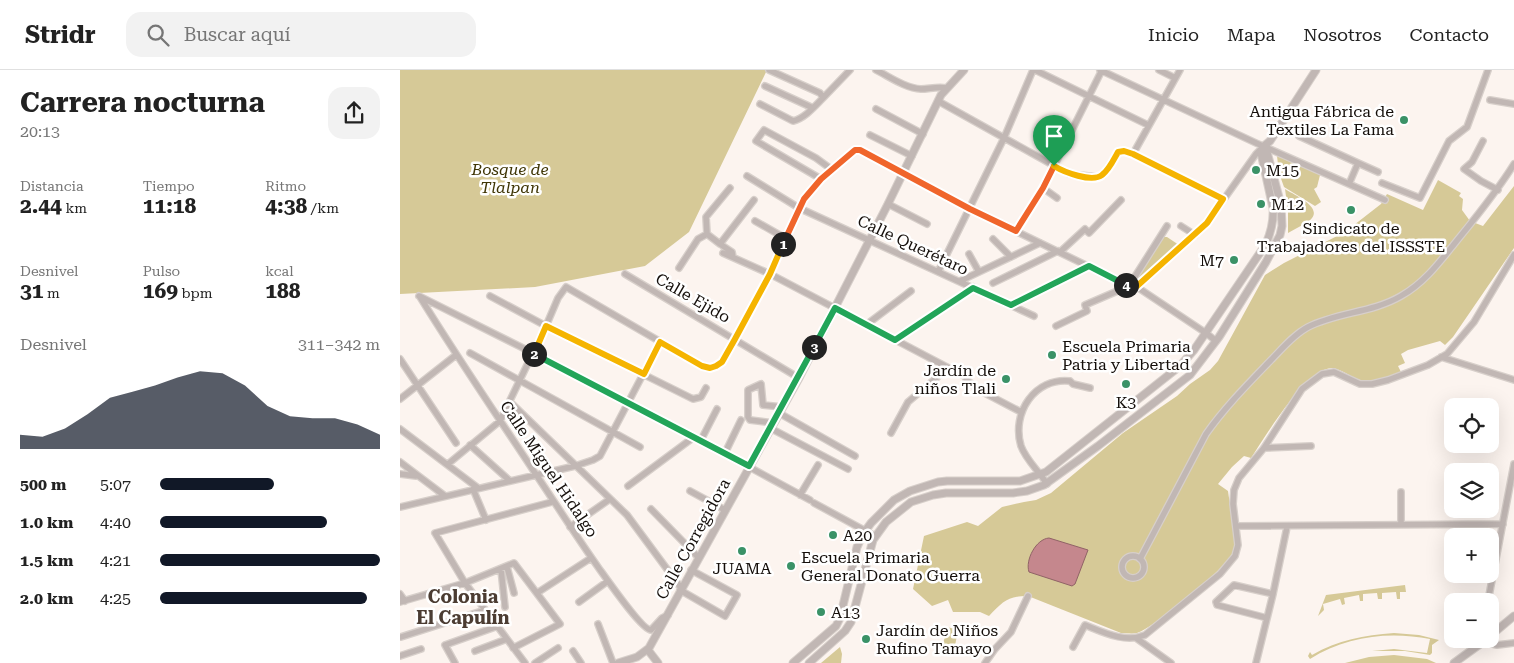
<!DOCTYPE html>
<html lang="es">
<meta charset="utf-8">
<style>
body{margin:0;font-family:"Roboto Serif",serif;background:#f2f2f2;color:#222;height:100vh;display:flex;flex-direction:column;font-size:19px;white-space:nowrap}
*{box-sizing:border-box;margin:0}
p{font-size:16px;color:#767676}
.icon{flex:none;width:28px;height:28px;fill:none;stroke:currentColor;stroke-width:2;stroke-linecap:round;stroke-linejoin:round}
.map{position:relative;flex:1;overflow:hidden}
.details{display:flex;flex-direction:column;background:#fff;width:400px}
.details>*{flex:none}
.fabs{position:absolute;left:1044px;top:328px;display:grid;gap:10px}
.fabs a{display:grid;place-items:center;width:55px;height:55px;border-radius:10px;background:#fff;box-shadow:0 5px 20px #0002;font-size:25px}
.pin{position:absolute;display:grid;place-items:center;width:42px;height:42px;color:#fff;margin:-51px -21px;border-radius:50% 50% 50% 0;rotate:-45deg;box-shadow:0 0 5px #0007}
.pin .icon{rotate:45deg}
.km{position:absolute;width:25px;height:25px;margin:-12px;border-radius:50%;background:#222;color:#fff;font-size:14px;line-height:25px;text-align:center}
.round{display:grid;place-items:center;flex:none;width:52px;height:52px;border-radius:15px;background:#f2f2f2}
.head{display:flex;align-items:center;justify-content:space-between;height:85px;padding:0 20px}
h1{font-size:28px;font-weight:700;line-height:38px}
.stats{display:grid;grid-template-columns:repeat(3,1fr);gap:8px;height:85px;padding:5px 20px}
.stats div{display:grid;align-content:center}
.stats b{font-size:21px;font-weight:700}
.stats small{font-size:14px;font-weight:400}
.stats p{font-size:14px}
.chart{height:140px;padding:10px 20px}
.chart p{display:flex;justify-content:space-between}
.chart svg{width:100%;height:90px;margin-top:5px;fill:#111827;opacity:.7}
ul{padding:0 20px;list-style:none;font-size:16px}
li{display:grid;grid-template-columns:80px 60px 1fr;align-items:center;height:38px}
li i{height:12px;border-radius:6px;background:#111827}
header{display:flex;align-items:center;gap:30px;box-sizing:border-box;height:70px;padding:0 25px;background:#fff;border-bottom:1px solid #e0e0e0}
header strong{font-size:24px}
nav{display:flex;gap:28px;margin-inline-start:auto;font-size:18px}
.search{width:350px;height:45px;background:#f2f2f2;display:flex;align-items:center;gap:12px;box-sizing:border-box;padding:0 18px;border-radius:15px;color:#767676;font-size:19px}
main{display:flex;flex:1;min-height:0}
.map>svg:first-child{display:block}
.green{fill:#d6c997}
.water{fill:#c5878d;stroke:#906366}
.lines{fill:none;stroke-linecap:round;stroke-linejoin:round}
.minor-casing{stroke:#d7cfca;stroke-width:8}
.tertiary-casing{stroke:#d7cfca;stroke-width:9}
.minor{stroke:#c1b7b4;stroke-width:5.5}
.tertiary{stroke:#c1b7b4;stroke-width:7}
.split-1-casing{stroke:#fff;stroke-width:10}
.split-2-casing{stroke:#fff;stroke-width:10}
.split-3-casing{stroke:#fff;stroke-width:10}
.split-4-casing{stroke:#fff;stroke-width:10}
.split-5-casing{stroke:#fff;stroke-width:10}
.split-1{stroke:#f0652b;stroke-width:6}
.split-2{stroke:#f5b400;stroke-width:6}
.split-3{stroke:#22a559;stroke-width:6}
.split-4{stroke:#22a559;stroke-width:6}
.split-5{stroke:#f5b400;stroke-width:6}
.poi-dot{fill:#3a9267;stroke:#fff;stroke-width:2}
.labels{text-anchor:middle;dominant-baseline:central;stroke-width:5;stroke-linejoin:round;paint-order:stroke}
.poi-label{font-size:16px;fill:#140e0a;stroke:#fff;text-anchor:start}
.park-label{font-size:16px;font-style:italic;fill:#3f3505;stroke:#fff}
.street-label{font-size:16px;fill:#140e0a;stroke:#fff}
.neighbourhood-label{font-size:18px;font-weight:bold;fill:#4b3c32;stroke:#fff}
</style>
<header>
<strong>Stridr</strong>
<div class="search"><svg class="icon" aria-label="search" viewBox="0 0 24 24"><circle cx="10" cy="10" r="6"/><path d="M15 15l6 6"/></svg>Buscar aquí</div>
<nav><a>Inicio</a><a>Mapa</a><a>Nosotros</a><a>Contacto</a></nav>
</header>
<main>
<section class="details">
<div class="head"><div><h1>Carrera nocturna</h1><p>20:13</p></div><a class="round"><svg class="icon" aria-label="share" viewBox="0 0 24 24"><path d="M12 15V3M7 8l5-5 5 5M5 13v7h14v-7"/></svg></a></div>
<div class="stats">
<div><p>Distancia</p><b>2.44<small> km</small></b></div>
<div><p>Tiempo</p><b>11:18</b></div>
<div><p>Ritmo</p><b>4:38<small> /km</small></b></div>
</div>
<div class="stats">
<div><p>Desnivel</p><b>31<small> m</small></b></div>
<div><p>Pulso</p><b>169<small> bpm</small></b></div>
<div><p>kcal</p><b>188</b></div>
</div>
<div class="chart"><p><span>Desnivel</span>311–342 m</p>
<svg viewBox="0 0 160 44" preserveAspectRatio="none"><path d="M0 44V37L10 38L20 34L30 27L40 19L50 16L60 13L70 9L80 6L90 7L100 13L110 23L120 28L130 29L140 29L150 32L160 37V44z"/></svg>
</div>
<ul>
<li><b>500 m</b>5:07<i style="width:52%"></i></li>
<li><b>1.0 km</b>4:40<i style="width:76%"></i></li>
<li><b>1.5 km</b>4:21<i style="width:100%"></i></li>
<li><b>2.0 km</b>4:25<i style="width:94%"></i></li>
</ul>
</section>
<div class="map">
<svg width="1114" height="593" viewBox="0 0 1114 593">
<rect width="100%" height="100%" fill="#fcf4ef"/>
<path class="green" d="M0 0H367L289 162 245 196 135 217 0 224Z
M877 86 920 105 917 117 914 119 921 132 915 136 884 117 879 103Z
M1038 110 1061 123 1059 126 1063 129 1062 140 1070 151 1083 156 1114 116V178L1053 267 1045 275 1040 271 1008 280 1001 284 1005 293 998 296 1001 302C989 306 973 314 960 310 950 307 942 299 932 298 906 298 865 367 851 388L844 386 832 397 818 414 828 421C830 438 838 467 833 482 827 498 754 558 737 563 732 564 726 563 721 563L628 526C607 526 603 532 589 546L580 542H553L548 530 532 536 513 519 524 466 567 452 578 456 602 437 624 432 636 430 651 423 723 363 777 326 790 314 810 300 818 291 865 205 884 193 945 162 981 134 987 124 1023 140Z
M885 119C894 125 926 138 909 151 903 155 895 159 888 163V141Z
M763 167H767L779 175 739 212H734Z
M1005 515 1006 522H1000V529H997L996 522 982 523V529H978L977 523 963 524V531H960L959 525 944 528 945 534 942 535 940 529 923 534 924 540 918 546 926 525Z
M547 557 558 560 554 581 542 579Z
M994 563 1019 565 1039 570 1032 575V583L1030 585 1005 581H972L994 579 1027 583 1030 569C989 561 946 566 910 589L908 586 910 582 912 585C938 570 964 565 994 563Z
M440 577 442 584 441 593H421Z
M994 585 1027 589 1036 593H945L969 587Z"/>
<path class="water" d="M649 468 688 480 675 514 672 516 629 502C625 490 636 469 649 468Z"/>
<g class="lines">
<defs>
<path id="minor" d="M369 0 420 23 423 28 450 0
M476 0C490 7 505 18 521 19 529 19 538 16 546 18
M635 0 748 55
M700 0 856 73 985 130
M759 0 775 8
M365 16 413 38
M1090 30 1114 34
M538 31 669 104 698 107 703 105 718 82 724 81 733 84 823 129
M360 34 393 51C405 48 415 36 423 28
M476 39 523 64
M470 65 512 86
M899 66 958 93 949 114
M1083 71 1072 92 1064 99 1081 111 1098 120
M733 84 780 0
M958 93 978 102
M347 106 399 138 634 246
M421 109 356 71 364 60 416 88 431 99
M982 113 1020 128 1049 71 1067 57 1088 0
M643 118 657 128
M488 134 527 154
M355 151 385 168
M781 156 795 165
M616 161 643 118 702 0
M593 169 611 187
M320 174 307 164 306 147 330 118
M660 182 685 159 689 163 721 130
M323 183 370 204 564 306
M569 184 579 202
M333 187 332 182 320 174 354 130
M279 198 298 169 307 164
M538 202 604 68 633 0
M225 204 399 308
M560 211 640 173
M593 213 658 181
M740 219 806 263 816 271
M19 226 133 283 294 367 410 430
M90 226 146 256 293 329 301 327 306 318
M20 227C57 287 96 344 135 403 156 434 176 466 198 497 206 508 242 560 251 560L262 548 268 545
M611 235 689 196
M466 255 511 221
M656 256 687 241 685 235 729 216 767 156
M495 270 573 217
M70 283 240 377
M1041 287 1114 310
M0 289 56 373
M566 309 577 319 621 342
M0 329 56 285
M110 332 227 445 281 518
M379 343 455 386
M373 353 350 350 348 347V320L361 314 363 335 382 337
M370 358 448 399
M0 359 78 418
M491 363 508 332 548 298
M301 370 317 339
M70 375 110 411
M864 378 911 376
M325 383 341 350
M0 392 45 426
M48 394 100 351 146 256 158 228 166 217 302 296C310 298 315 298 322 292L370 204 404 129 421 109 455 80H460L570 139 729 216 736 217 807 153 856 84 862 78
M0 404 16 406
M647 414C639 401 626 390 621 376 611 343 635 307 670 311L673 314 690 318
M228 416 294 367
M73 419 86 450
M290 421 325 440
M400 425 418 395
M414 433 475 466
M0 437 175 396 193 390 200 386 260 272
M251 439 298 487
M1001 455V422
M837 456 1103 454
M170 457 210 429
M722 497a11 11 0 1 1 22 0a11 11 0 1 1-22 0Z
M740 489 806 364C825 337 848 314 871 290 882 279 893 265 908 257 937 242 972 243 1001 226 1024 213 1039 193 1055 173 1076 147 1096 123 1114 94
M107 497 114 523
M101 499 105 537
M280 520 325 546 337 525 291 500
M137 523 191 488
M0 524 5 531
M1088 531 1114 394
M0 532 65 513 114 493 160 554 113 578
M179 532 208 511
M867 548 817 535 816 532 834 515 873 524
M198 554 213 593
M1 567 85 540
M736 568 771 593
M1083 569 1084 572 1097 575 1114 573
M673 577 685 555C705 563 725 573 745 565L820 504 835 486 838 475 833 434 834 420 839 408 864 378 902 319 922 304 934 302 960 314H972L988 310 1028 295 1047 284 1074 252 1114 185
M75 581 107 569
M173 581 181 593
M0 586 21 579
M55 593 45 575 98 556
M125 593 65 513 35 463 152 432
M135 593 158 578
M585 593 595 579 611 562 628 526
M856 593 873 524 887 457"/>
<path id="tertiary" d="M1090 566 1114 546
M248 580 258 593
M218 593 237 587 249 578 399 308 488 134 541 25 564 0
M393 593 436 556 440 548 457 477 463 464 471 453 494 430 510 421 538 412 547 411H620L646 402 780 296 794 280 866 174C871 162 874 151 873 138L861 83 864 76 870 71 916 0
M409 593 445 561 451 552 473 470 486 452 511 432 533 425 546 423H613L627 421 644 415 698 376 790 305 819 267 866 192 880 165 882 156 881 135 867 82 864 76
M1054 593 1087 569"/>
</defs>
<use href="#minor" class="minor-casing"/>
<use href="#tertiary" class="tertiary-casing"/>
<use href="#minor" class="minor"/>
<use href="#tertiary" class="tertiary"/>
</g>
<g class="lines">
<defs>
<path id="split-1" d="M383 174 404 129 421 109 455 80H460L570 139 616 161 643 118 654 96"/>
<path id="split-2" d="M134 284 146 256 244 304 260 272 302 296 310 298 316 296 322 292 335 269 370 204 383 174"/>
<path id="split-3" d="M134 284 349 396 414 277"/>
<path id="split-4" d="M414 277 435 238 495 270 573 218 611 235 689 196 726 215"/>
<path id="split-5" d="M654 96C664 102 692 113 702 105 709 100 714 89 718 82L724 81 733 84 823 129 807 153 736 217 726 215"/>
</defs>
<use href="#split-1" class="split-1-casing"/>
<use href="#split-2" class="split-2-casing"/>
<use href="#split-3" class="split-3-casing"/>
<use href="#split-4" class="split-4-casing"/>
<use href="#split-5" class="split-5-casing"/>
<use href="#split-1" class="split-1"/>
<use href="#split-2" class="split-2"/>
<use href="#split-3" class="split-3"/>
<use href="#split-4" class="split-4"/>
<use href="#split-5" class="split-5"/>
</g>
<g class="poi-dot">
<circle cx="1004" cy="50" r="5"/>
<circle cx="856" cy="100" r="5"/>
<circle cx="861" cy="134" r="5"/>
<circle cx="951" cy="140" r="5"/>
<circle cx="834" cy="190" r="5"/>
<circle cx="652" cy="285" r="5"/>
<circle cx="606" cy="309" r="5"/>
<circle cx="726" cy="314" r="5"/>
<circle cx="433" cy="465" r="5"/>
<circle cx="342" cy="481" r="5"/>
<circle cx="391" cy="496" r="5"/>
<circle cx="421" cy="542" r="5"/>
<circle cx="466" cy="569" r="5"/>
</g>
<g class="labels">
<g class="poi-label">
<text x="994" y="41" text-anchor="end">Antigua Fábrica de<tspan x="994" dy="18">Textiles La Fama</tspan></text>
<text x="866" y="100">M15</text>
<text x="871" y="134">M12</text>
<text x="951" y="158" text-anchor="middle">Sindicato de<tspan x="951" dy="18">Trabajadores del ISSSTE</tspan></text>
<text x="824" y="190" text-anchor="end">M7</text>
<text x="662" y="276">Escuela Primaria<tspan x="662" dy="18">Patria y Libertad</tspan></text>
<text x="596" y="300" text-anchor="end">Jardín de<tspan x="596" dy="18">niños Tlali</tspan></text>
<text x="726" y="332" text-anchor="middle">K3</text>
<text x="443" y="465">A20</text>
<text x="401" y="487">Escuela Primaria<tspan x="401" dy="18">General Donato Guerra</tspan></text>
<text x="342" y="498" text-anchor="middle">JUAMA</text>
<text x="431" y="542">A13</text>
<text x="476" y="560">Jardín de Niños<tspan x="476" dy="18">Rufino Tamayo</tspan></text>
</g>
<g class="park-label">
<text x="110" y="99">Bosque de<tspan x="110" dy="18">Tlalpan</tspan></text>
</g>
<g class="street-label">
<text transform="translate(513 175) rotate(25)">Calle Querétaro</text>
<text transform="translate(293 228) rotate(30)">Calle Ejido</text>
<text transform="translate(149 399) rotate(56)">Calle Miguel Hidalgo</text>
<text transform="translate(293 469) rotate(-61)">Calle Corregidora</text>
</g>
<g class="neighbourhood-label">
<text x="63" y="526">Colonia<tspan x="63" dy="21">El Capulín</tspan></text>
</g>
</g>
</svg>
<div class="fabs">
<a><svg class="icon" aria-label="locate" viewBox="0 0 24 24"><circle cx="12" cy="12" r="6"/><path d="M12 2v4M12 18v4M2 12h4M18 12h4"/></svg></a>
<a><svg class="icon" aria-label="layers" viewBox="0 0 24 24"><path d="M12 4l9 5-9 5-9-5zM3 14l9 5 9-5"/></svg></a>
<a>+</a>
<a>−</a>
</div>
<div class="pin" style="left:654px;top:96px;background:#1e9e55"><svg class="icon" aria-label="arrive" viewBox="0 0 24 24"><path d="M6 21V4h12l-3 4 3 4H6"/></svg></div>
<b class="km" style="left:383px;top:174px">1</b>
<b class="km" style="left:134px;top:284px">2</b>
<b class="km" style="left:414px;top:277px">3</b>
<b class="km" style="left:726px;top:215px">4</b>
</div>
</main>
